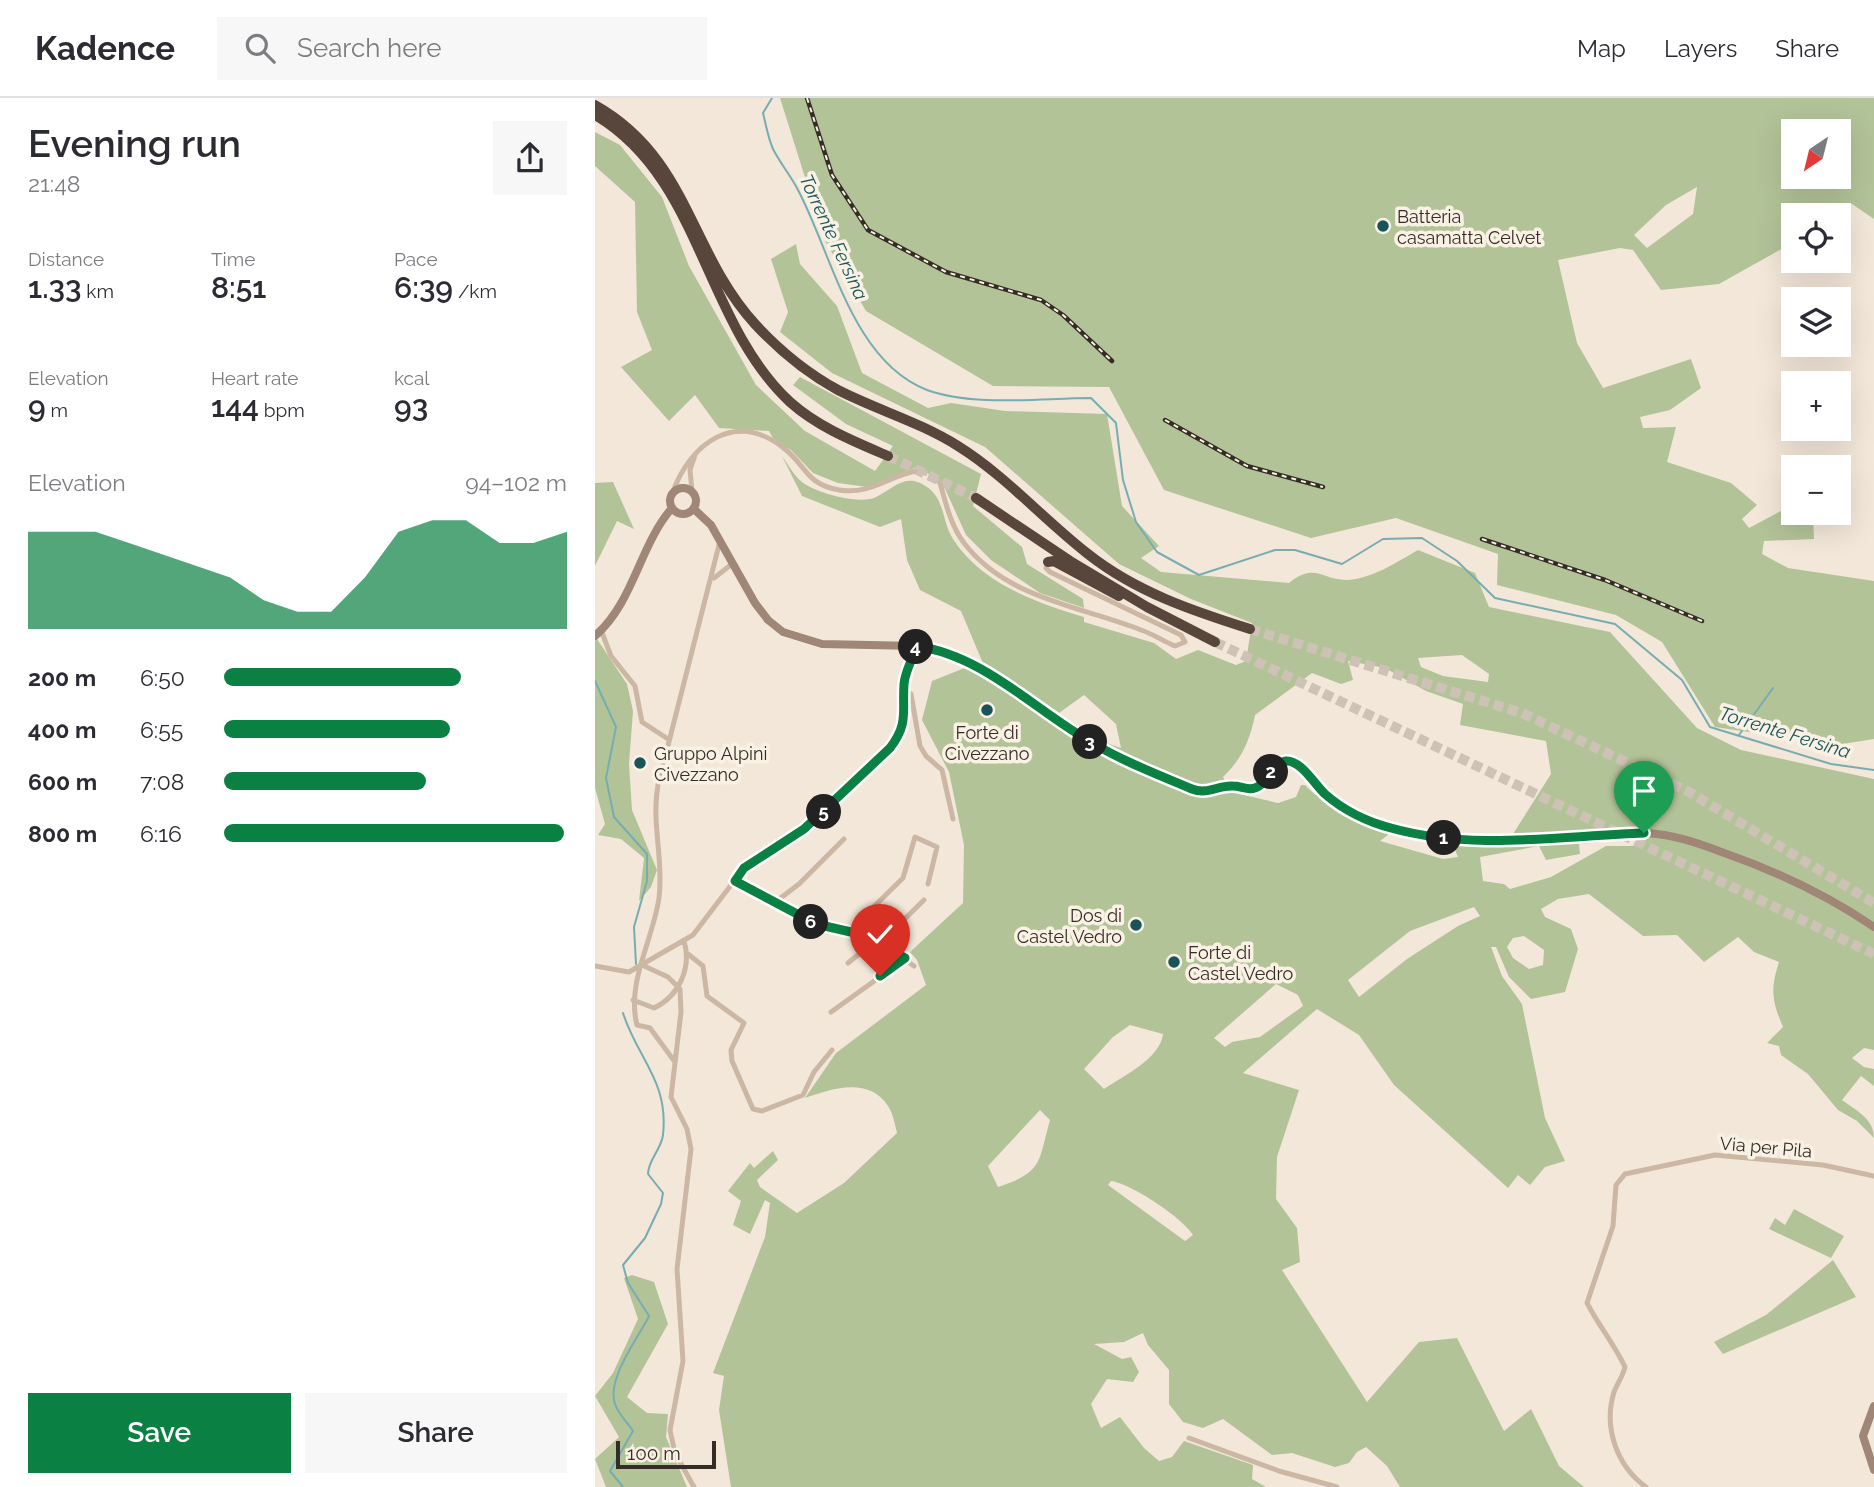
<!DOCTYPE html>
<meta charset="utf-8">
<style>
body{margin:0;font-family:Raleway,sans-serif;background:#f7f7f7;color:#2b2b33;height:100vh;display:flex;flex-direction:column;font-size:26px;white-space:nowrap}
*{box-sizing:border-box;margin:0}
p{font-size:23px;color:#7c7c81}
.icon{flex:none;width:38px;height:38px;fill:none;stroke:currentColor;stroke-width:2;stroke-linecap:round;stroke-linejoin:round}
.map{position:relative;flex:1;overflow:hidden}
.panel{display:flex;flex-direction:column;background:#fff;width:595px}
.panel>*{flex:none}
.needle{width:46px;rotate:215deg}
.fabs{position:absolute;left:1186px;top:21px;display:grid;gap:14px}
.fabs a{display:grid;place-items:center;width:70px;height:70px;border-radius:0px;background:#fff;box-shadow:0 7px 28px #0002;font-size:35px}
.scale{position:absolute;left:21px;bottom:18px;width:100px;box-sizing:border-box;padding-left:7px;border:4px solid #362c26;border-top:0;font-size:19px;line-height:24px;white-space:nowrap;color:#362c26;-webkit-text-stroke:5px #faf1e5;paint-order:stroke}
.pin{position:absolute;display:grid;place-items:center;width:60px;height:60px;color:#fff;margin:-72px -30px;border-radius:50% 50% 50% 0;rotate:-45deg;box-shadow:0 0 7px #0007}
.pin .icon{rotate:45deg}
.km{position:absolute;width:35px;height:35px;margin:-18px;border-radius:50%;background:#222;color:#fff;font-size:19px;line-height:35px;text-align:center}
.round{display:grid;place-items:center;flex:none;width:74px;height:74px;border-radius:0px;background:#f7f7f7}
.head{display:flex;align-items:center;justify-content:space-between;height:119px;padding:0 28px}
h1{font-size:38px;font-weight:600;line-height:52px}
.stats{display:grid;grid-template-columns:repeat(3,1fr);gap:10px;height:119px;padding:7px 28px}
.stats div{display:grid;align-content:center}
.stats b{font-size:30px;font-weight:600}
.stats small{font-size:19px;font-weight:400}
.stats p{font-size:19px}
.chart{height:196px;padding:14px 28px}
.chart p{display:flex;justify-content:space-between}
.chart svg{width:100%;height:126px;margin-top:7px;fill:#0b8043;opacity:.7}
.cta{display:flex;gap:14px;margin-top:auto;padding:14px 28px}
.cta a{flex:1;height:80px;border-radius:0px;background:#0b8043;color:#fff;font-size:28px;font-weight:600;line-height:80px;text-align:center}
.cta a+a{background:#f7f7f7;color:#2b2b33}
ul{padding:0 28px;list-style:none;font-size:23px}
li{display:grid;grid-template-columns:112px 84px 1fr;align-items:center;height:52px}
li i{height:18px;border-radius:9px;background:#0b8043}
header{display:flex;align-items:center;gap:42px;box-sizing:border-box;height:98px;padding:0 35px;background:#fff;border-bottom:2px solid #e1e1e2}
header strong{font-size:33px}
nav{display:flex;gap:38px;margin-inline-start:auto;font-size:24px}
.search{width:490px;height:63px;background:#f7f7f7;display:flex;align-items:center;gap:18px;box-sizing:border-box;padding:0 24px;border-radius:0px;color:#7c7c81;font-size:26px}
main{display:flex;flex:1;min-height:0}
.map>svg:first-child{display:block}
.green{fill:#b3c398;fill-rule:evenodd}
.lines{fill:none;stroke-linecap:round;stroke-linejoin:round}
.stream{stroke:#76adb1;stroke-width:2}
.street-tunnel{stroke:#cdc2b5;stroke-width:5;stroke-dasharray:5 2.5;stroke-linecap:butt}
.highway-tunnel{stroke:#cdc2b5;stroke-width:10;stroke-dasharray:10 5;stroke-linecap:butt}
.street{stroke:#cbb7a4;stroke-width:5}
.secondary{stroke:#9f8676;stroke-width:8}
.highway{stroke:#58463d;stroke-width:10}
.rail-casing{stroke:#362c26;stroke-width:4.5}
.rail{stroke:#faf1e5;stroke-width:2;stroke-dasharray:5;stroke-linecap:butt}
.route-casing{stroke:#fff;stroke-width:14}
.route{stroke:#0b8043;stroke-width:9}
.poi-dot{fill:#19545a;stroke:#faf1e5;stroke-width:2.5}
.labels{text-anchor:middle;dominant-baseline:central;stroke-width:7;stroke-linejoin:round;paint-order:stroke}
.poi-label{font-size:18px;fill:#362c26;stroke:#faf1e5;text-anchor:start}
.street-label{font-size:18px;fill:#362c26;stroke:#faf1e5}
.water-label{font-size:19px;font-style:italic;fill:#19545a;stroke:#faf1e5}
</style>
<header>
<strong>Kadence</strong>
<div class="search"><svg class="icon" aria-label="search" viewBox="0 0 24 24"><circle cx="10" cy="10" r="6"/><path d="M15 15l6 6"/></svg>Search here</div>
<nav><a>Map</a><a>Layers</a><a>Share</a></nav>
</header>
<main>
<section class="panel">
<div class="head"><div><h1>Evening run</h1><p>21:48</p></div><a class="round"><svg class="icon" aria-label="share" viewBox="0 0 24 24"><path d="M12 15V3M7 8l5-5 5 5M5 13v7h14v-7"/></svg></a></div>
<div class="stats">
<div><p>Distance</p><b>1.33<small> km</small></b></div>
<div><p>Time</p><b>8:51</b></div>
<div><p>Pace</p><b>6:39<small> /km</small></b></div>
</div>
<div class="stats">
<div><p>Elevation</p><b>9<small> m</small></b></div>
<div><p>Heart rate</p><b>144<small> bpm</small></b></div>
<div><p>kcal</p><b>93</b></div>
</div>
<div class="chart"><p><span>Elevation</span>94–102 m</p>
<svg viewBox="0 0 160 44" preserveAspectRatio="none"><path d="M0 44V10L10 10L20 10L30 14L40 18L50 22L60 26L70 34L80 38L90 38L100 26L110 10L120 6L130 6L140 14L150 14L160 10V44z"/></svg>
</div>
<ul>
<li><b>200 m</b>6:50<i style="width:69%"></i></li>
<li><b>400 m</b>6:55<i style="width:66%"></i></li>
<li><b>600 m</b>7:08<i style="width:59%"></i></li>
<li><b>800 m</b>6:16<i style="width:99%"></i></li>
</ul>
<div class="cta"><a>Save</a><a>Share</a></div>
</section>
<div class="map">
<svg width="1279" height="1389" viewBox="0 0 1279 1389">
<rect width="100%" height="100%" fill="#f3e7d9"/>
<path class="green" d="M185 0H1279V121L1257 106 1236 105 1225 117H1199V144L1124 186 1066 192 1038 152 1025 150 963 162 982 245 1008 290 1096 261 1106 290 1075 312 1045 319 1048 330 1081 329 1072 364 1136 385 1162 407 1147 421 1154 430 1199 406V415H1218L1219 441 1169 443 1167 456 1193 470 1279 483V641L1241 647 1120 629 1067 544 1021 517 902 487 903 456 801 420 716 440 569 392 514 289 398 288 271 213 230 143ZM1199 33H1244V79H1199ZM1102 89 1098 116 1052 150 1039 137 1071 107Z
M0 34 25 47 67 99 94 168 161 287 210 333 280 373 298 348 251 326 198 287 205 279 386 376 378 408 427 449 432 466 488 501 489 510 445 495 396 462 371 437 347 384 322 369 272 389 243 385 218 375 196 352 180 344 174 333 124 330 100 297 74 323 26 269 57 252 42 214 40 104 0 68Z
M201 146 205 166 242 208 267 275 333 310 356 305 410 313 512 316 527 408 564 448 546 460 566 474 694 485C720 464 727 482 751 482 777 481 802 464 823 452L880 475 894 509 1015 534 1102 630 1146 652 1279 681V952L1269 950 1257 960 1269 969 1279 971V988L1266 978 1247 1002C1262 1013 1279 1021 1279 1040L1262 1023 1243 1012 1213 976 1186 957 1184 948 1172 945 1188 929C1177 903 1175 892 1184 864L1159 854 1143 839 1109 864 1082 837 1048 838 994 796 963 801 946 811 950 819 976 831 983 851 970 894 936 901 914 879 901 849H896L907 878 927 906 950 1020 970 1063 950 1069 935 1087 923 1077 913 1090 799 987 764 937 722 911 648 975 704 992 682 1059 681 1101 702 1130 705 1164 687 1172 772 1304 824 1244 862 1240 909 1333 936 1311 964 1368 989 1389H805L792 1368 771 1349 762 1354 754 1365 740 1369 697 1355 677 1357 628 1321 608 1330 588 1324 574 1306V1272L553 1247 548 1235 529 1244 499 1246 527 1261 536 1259 544 1274 538 1284 512 1281 496 1306 506 1330 525 1319 549 1350 564 1363 577 1359 589 1343 658 1367 657 1381 671 1389H136L124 1312 129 1278 118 1275 170 1139 175 1105 170 1102 155 1136 138 1127 146 1103 133 1093 155 1065 159 1070 178 1053 183 1062 162 1082 165 1089 202 1115 249 1085 302 1035C300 1027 298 1015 293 1008 273 978 237 991 210 1000L241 955 331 887 322 862 315 854 368 805 369 747 354 674 327 622 337 583 387 563 366 513 325 492 312 462 306 421 285 429 207 398 187 358C193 366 199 378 207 384 221 395 262 406 279 400 298 392 309 373 332 389 350 401 347 424 358 441 386 485 441 505 489 519V524L559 545 581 561 603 552 641 567 651 563 657 525 596 501 524 466 390 349 237 275 185 234 193 214 176 161ZM867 557 894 576 893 584 848 578 826 569 823 560ZM753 563 790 570 831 593 868 606 865 627 951 643 956 676 911 747H865L860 752 863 759 848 761 785 743 794 736C770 728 726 705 710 687H706L701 699 683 705 636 694 628 679C647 661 655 642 660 617L717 575 746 586 758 582ZM489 597 521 626 526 650 506 643 464 615ZM1044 741 1041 748H1011L956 779 915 791 909 786 888 783 885 759 944 748 951 762 985 756 984 746ZM879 809 885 818 863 828 812 861 764 899 753 882 815 833ZM929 838 949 852 948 867 934 871 918 860 912 849 918 840ZM681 886 703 897 708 908 665 939 637 944 630 949 619 940ZM535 927 568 936C565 961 528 978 509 991L489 971 518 939ZM445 1012 455 1022C443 1065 448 1074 403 1089L393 1068ZM516 1083C535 1085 588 1120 598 1137L590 1143 513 1087Z
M18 384 39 431 22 423 0 468V385Z
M0 538 32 586 38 613 34 666 37 712 62 772 56 789 44 803 49 760 26 741 3 737 10 726 0 690Z
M1199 1111 1249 1138 1236 1160 1174 1131 1180 1120 1190 1127Z
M1238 1162 1261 1199 1128 1256 1119 1244 1171 1217Z
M37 1177 59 1184 73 1226 32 1299 52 1315 73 1316 71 1339 92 1389H11L0 1361 24 1339 0 1298 18 1275 43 1221 29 1180Z"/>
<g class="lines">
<path class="stream" d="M177 0 168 15C171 27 173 40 178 51 185 65 196 78 203 92 237 156 257 263 332 292 379 309 446 300 496 300L521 325 528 382 541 424 562 454 604 477 680 452H700L747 466 788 441 827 440 862 463 900 500 1020 526 1087 582 1115 629 1236 666 1279 672
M0 583 21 629 11 680 19 719 52 756V783L39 829 41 866
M1144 637 1178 590
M28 1389 15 1373 38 1333C33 1325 23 1316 20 1306 11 1281 44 1239 54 1218L33 1185 28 1167 50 1140 66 1106 68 1095 53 1076C53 1062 66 1052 68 1037 74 983 42 960 28 915"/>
<path class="street-tunnel" d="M320 373 334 376 345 385"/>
<path class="highway-tunnel" d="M293 358 381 400
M655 531 927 615 1094 694 1279 805
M620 544 1279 856"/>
<path class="street" d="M345 385C351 406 356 428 369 445 412 501 485 508 546 532 558 536 568 543 580 548L590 544 586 537 455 474 451 470 453 464
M97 393 95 372 100 357
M77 396C95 345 141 310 191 352 212 369 211 386 244 392 275 397 292 379 320 373
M119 480 137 466
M6 532 16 558 40 588 47 624 73 641
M309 592 316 596 325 648 331 658 347 672 358 721
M140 783 221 826 281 842 319 868
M179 805 204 786 249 741
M254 833 308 780 320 739 342 749 333 786
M286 844 329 802
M93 856 108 868 112 898 149 925 136 952 137 963 158 1011 167 1013 208 997 219 974 237 952
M253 865 281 842
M47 867 73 879 85 891 86 914 76 999 92 1031 96 1051 82 1171 88 1263 75 1332 80 1355 99 1389
M0 868 34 874 98 837 149 770 209 731 259 688 305 637 310 620 309 585 321 548
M38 902 59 910C84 898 97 870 89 843
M236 914 310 861
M80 964 55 930 42 927C31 885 58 842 64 800 69 762 56 725 63 687L125 443
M594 1340 684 1373 742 1389
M1051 1389C1022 1368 1008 1330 1019 1294 1022 1286 1028 1278 1030 1269 1019 1246 1004 1228 992 1205L1018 1128 1021 1087 1030 1076 1120 1057 1228 1067 1279 1078"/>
<path class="secondary" d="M75 403a13 13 0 1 1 26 0a13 13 0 1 1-26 0Z
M99 411 116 427 160 505 173 522 188 534 227 546 321 548 354 555 379 567 498 645 605 694 636 688 656 691 665 688 682 668 691 663C708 668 717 685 730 697 758 721 793 730 827 737 902 752 976 731 1050 735 1079 736 1105 746 1132 756 1186 775 1232 797 1279 829
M0 538C39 504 44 448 77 410
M1279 1308 1268 1338 1279 1372"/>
<path class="highway" d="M0 7C94 60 94 154 160 226 184 252 212 275 243 292 282 312 325 324 363 348 411 378 448 421 493 456 541 494 598 513 655 531
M0 17C107 80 108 223 195 304 223 329 258 343 293 358
M381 400 475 463 552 509 620 544
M453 464 459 463 524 498"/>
<defs>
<path id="rail" d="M212 0 237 77 273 132 351 174 446 202 468 217 517 263
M570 322 652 368 728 389
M887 441 1010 482 1107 523"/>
</defs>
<use href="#rail" class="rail-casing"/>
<use href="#rail" class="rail"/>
</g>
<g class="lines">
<defs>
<path id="route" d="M285 878 310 860 269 837 221 826 140 783 149 770 209 731 295 650C314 625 307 614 309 586 310 573 318 561 321 548 388 557 440 612 496 644 527 663 564 677 597 691 613 697 623 687 638 688 647 688 655 694 664 688 673 682 678 665 691 663 706 662 720 687 730 696 748 712 773 724 796 730 878 753 965 738 1049 735"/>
</defs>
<use href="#route" class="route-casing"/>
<use href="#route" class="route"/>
</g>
<g class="poi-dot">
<circle cx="788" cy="128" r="7"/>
<circle cx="392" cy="612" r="7"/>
<circle cx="45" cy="665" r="7"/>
<circle cx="541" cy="827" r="7"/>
<circle cx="579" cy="864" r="7"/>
</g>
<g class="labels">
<g class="poi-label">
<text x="802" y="118">Batteria<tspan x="802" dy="21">casamatta Celvet</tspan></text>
<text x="392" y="634" text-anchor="middle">Forte di<tspan x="392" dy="21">Civezzano</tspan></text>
<text x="59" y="655">Gruppo Alpini<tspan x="59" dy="21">Civezzano</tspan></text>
<text x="527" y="817" text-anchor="end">Dos di<tspan x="527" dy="21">Castel Vedro</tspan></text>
<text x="593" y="854">Forte di<tspan x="593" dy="21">Castel Vedro</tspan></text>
</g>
<g class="street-label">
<text transform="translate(1171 1049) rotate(5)">Via per Pila</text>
</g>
<g class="water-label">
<text transform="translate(239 139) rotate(65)">Torrente Fersina</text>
<text transform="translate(1190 634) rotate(17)">Torrente Fersina</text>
</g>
</g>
</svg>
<div class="fabs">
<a><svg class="needle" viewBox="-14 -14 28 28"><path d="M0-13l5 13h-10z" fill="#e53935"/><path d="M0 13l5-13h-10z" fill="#7c7c81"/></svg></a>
<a><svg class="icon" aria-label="locate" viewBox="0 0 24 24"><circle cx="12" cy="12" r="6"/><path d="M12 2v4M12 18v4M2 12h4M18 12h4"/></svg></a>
<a><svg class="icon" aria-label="layers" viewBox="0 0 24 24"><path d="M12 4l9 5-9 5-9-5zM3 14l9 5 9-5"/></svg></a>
<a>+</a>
<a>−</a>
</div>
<div class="scale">100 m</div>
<div class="pin" style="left:1049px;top:735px;background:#1e9e55"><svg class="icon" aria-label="arrive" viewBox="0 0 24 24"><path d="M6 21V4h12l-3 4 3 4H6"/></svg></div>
<div class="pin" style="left:285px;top:878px;background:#d93025"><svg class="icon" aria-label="check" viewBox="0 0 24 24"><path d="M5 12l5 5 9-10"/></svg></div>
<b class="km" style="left:849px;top:740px">1</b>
<b class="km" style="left:676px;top:674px">2</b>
<b class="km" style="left:495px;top:644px">3</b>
<b class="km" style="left:321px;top:549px">4</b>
<b class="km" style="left:229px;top:714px">5</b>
<b class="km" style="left:216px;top:824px">6</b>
</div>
</main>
